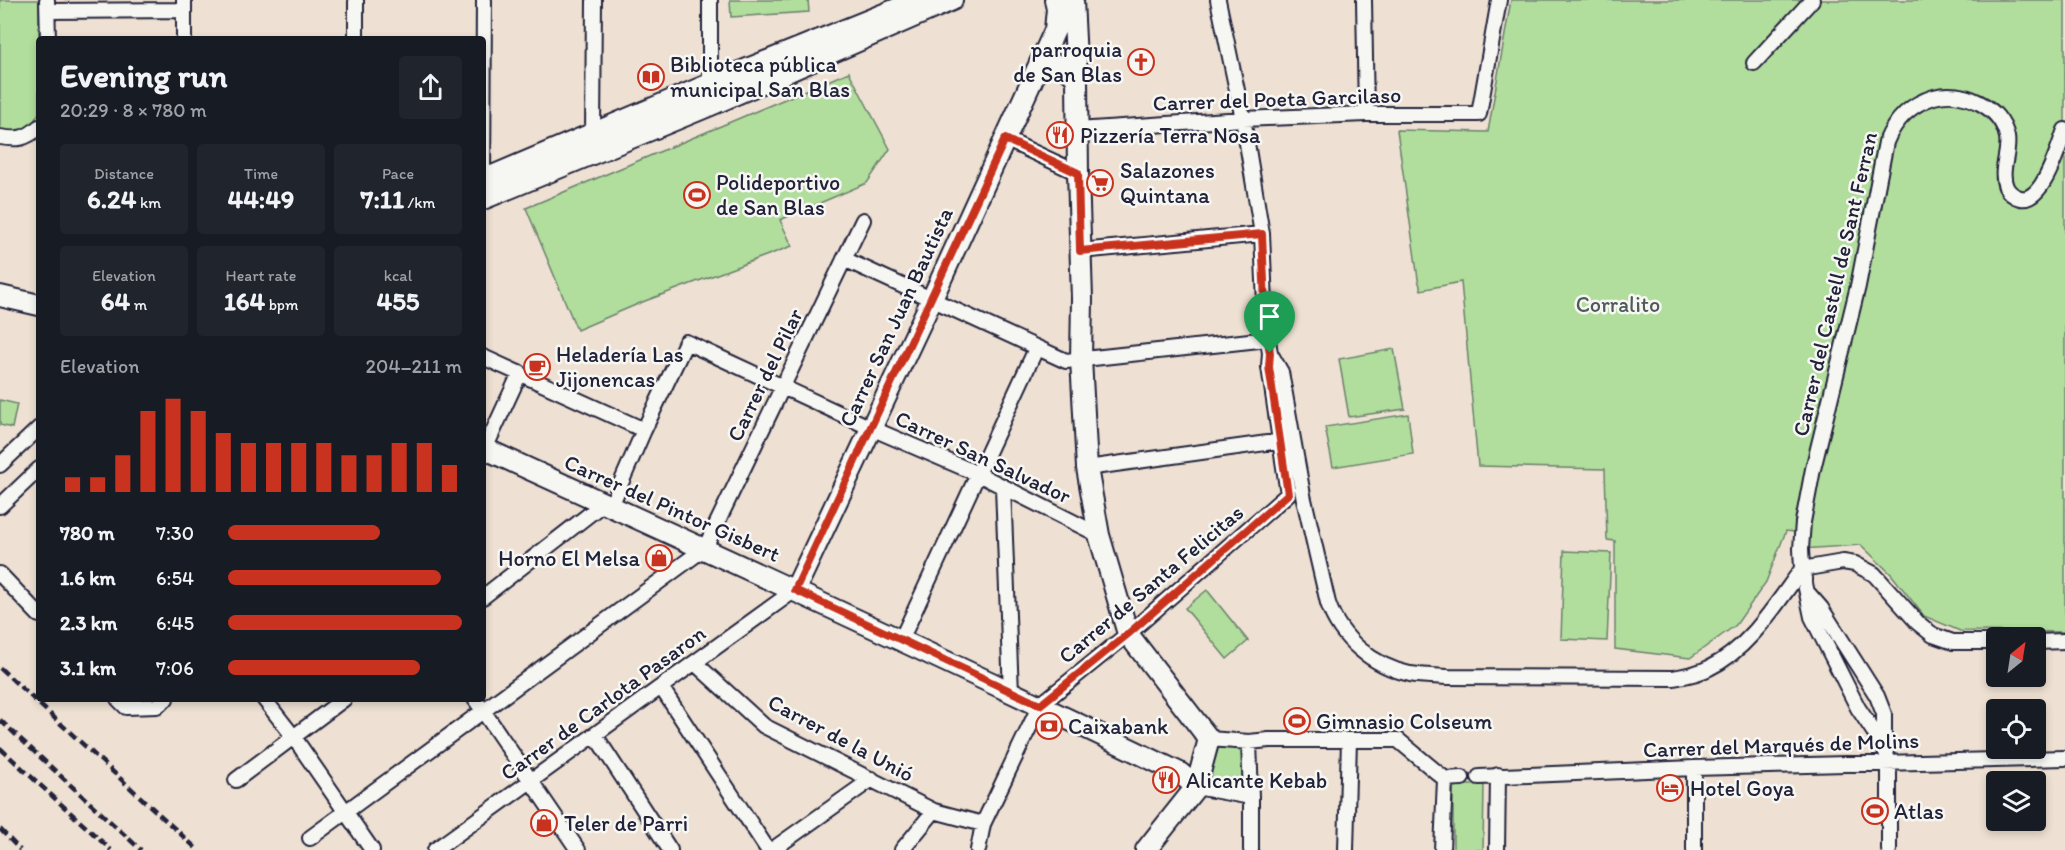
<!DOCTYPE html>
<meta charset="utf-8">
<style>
body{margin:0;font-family:Itim,sans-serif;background:#20242c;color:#f1f3f6;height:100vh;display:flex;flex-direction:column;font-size:22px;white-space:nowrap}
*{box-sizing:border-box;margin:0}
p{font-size:20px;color:#9ea1a6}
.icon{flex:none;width:33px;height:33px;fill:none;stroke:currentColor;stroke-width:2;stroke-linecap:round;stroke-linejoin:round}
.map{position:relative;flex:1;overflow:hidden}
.drawer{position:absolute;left:36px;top:36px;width:450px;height:666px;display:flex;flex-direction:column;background:#171b24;border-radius:6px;box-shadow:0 3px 9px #0003}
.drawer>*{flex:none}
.needle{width:39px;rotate:30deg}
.controls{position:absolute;left:1986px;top:627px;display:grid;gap:12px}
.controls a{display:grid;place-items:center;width:60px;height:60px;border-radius:6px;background:#171b24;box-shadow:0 3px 9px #0003;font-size:30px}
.pin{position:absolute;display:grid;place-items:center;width:51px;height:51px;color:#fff;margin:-62px -26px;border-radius:50% 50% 50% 0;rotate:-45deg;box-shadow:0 0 6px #0007}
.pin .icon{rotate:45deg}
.round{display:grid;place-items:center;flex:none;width:63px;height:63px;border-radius:6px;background:#20242c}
.summary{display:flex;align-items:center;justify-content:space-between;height:102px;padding:0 24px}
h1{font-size:33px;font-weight:700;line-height:45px}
.metrics{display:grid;grid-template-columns:repeat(3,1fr);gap:9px;height:102px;padding:6px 24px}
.metrics div{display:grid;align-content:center;border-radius:6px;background:#20242c;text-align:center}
.metrics b{font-size:26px;font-weight:700}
.metrics small{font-size:16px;font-weight:400}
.metrics p{font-size:16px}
.chart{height:168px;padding:12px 24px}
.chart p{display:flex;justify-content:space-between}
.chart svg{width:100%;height:108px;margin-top:6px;stroke:#c8321e;stroke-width:6}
ul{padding:0 24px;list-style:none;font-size:20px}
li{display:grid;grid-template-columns:96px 72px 1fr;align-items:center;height:45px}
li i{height:15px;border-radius:8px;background:#c8321e}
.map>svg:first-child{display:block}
.green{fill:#b1de9c;stroke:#6a806c;stroke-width:1.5}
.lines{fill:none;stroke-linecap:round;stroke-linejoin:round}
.street-casing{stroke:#22223b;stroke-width:18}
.secondary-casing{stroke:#22223b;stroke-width:24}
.street{stroke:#f6f6f2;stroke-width:14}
.secondary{stroke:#f6f6f2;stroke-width:20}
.rail{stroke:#22223b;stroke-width:4.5;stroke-dasharray:9 4.5;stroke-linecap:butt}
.route-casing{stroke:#fff;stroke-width:12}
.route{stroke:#c8321e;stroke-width:8}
.labels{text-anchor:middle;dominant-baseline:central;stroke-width:5;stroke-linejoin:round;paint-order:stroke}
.poi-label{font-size:22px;fill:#22223b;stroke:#f6f6f2;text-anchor:start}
.street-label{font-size:22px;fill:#22223b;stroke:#f6f6f2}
.park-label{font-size:22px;fill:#4d5a58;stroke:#f6f6f2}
</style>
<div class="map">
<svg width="2065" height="850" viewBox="0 0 2065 850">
<rect width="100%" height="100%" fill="#eee1d3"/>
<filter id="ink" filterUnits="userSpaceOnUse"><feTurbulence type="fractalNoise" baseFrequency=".0167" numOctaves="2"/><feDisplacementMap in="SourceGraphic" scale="12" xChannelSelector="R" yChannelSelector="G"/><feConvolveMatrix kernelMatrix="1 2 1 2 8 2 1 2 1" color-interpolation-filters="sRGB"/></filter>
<g filter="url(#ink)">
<path class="green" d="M0 0H39V113L32 124 23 132 0 130Z
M730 0H808L809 12 731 17Z
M1511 0H2065V632L1960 631 1924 616 1891 574 1861 545 1801 549 1802 533 1786 531 1766 582 1736 625 1690 658 1615 649V541L1607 540 1605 469 1478 466 1461 282 1421 290 1418 279 1397 130 1488 132Z
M849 72 890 149 867 183 780 220 792 246 645 301 577 330 526 208Z
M1394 349 1405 409 1349 417 1339 359Z
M0 400 17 404 12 428 0 425Z
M1408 414 1413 454 1333 467 1325 427Z
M1564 551 1611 553 1607 641 1561 639Z
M1207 590 1248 641 1227 659 1185 608Z
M1222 747 1245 748 1247 790 1228 787 1209 779 1218 748Z
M1453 785H1484L1483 850H1453Z"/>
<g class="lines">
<defs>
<path id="street" d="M47 0 48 39
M184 0V39
M356 0V39
M710 0V91
M1218 0 1243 119 1262 234 1266 327 1270 353 1281 372 1303 495 1328 603C1340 639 1373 666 1410 674 1422 676 1435 676 1448 677L1673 678C1685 676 1698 674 1709 668 1749 649 1776 604 1802 569
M1364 0 1366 114
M48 11 184 10
M1754 63 1812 0
M1077 130 1243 119 1366 114H1479L1499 0
M593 134 594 0
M0 137C17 140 26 139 39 127
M1005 139 1078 173
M483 180 484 0
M1080 251 1262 234
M844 259 1066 361 1268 339
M483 357 644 430
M483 453 520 373
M0 465 39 428
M1087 468 1281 441
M1003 487 1011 693
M0 506 39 469
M611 506 644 430 686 342 871 428 978 474 1099 535
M1802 569 1843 562 1855 564 1874 574 1918 623 1933 635 1953 642H1996
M0 574 39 615
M1807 592 1821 608 1877 696 1884 714V747
M483 597 604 503
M901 640 1036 349
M2036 642 2065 641
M695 663 764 726 934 811 983 824
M661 687 768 850
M118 699 126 707 157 706 166 699
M264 699 293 736 372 850
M475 699 578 850
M595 735 670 850
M1209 739 1249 742 1269 740H1398L1445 779
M1249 742 1251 797V850
M1694 768V850
M1479 777 1694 768 2065 758
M1445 779 1462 778
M236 780 344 699
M1196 787 1251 797
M310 838 705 548 863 220
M435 850 795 590
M772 850 872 779
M902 850 934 811
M978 850 983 824 1040 705 1128 634 1288 494 1269 367 1270 353
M1346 850 1349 740
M1442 850 1445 779
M1497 850 1498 775
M1889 850V763L1884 747 1858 708 1812 617 1802 569 1801 549 1803 522 1813 469 1858 286 1886 142C1895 120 1911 104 1934 97 1962 89 2001 106 2007 137 2010 153 1999 170 2006 187 2009 193 2013 196 2020 198 2043 203 2058 148 2065 130"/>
<path id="secondary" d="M1073 0 1077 79 1078 173 1082 299 1081 359 1087 468 1099 535 1128 634 1209 739 1196 787 1146 850
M1039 65C1056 62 1066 65 1077 79
M483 180 710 84 919 0
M483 199 711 105 952 0
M0 296 39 305
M483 448C716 554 949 661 1180 773L1196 787
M795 590 932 299 1055 30 1057 9 1055 0"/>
</defs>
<use href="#street" class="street-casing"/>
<use href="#secondary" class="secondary-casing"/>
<use href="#street" class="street"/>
<use href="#secondary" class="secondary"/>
<path class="rail" d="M0 668 198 850
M0 720 141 850
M0 748 111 850
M0 829 20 850"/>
</g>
</g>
<g class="lines" filter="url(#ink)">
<defs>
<path id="route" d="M1005 139 1078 173 1080 251 1262 234 1266 327 1270 353 1269 367 1288 494 1128 634 1040 705 795 590Z"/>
</defs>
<use href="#route" class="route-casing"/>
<use href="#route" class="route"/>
</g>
<defs>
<symbol id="church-ring" viewBox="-11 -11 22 22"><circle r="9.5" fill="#f6f6f2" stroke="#c8321e" stroke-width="1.5"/><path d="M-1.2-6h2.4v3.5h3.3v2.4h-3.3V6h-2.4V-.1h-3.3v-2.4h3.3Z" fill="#c8321e"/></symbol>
<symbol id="library-ring" viewBox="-11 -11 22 22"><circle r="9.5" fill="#f6f6f2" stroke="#c8321e" stroke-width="1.5"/><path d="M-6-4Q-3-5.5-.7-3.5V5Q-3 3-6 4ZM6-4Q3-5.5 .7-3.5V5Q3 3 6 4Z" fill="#c8321e"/></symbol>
<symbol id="restaurant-ring" viewBox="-11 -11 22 22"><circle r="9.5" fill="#f6f6f2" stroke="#c8321e" stroke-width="1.5"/><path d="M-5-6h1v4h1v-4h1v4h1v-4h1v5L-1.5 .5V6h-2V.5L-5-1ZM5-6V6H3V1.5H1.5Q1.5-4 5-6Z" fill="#c8321e"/></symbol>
<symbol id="supermarket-ring" viewBox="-11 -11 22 22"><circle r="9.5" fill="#f6f6f2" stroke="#c8321e" stroke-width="1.5"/><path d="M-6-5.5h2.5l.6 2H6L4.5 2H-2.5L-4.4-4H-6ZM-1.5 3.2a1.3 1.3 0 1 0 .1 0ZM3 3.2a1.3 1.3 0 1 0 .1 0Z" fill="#c8321e"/></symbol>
<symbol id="stadium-ring" viewBox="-11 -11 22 22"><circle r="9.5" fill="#f6f6f2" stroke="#c8321e" stroke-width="1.5"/><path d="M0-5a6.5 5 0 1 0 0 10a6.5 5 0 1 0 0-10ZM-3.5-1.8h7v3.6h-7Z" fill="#c8321e"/></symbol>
<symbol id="cafe-ring" viewBox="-11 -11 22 22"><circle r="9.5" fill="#f6f6f2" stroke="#c8321e" stroke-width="1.5"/><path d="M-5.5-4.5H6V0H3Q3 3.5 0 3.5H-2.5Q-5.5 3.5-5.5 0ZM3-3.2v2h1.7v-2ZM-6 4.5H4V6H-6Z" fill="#c8321e"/></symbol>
<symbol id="shop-ring" viewBox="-11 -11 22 22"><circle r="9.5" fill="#f6f6f2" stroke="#c8321e" stroke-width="1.5"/><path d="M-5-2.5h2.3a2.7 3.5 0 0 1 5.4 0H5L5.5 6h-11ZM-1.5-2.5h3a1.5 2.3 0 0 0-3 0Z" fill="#c8321e"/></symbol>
<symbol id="bank-ring" viewBox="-11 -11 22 22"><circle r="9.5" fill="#f6f6f2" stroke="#c8321e" stroke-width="1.5"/><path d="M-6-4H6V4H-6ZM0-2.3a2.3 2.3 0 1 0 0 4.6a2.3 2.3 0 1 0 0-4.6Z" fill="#c8321e"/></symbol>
<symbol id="hotel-ring" viewBox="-11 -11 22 22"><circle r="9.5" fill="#f6f6f2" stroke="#c8321e" stroke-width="1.5"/><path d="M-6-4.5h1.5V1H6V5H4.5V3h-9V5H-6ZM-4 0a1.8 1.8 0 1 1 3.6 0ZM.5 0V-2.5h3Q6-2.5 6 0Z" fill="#c8321e"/></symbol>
</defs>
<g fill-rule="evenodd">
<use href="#church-ring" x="1126" y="47" width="30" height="30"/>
<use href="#library-ring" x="636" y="62" width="30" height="30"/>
<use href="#restaurant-ring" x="1045" y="120" width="30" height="30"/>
<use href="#supermarket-ring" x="1085" y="168" width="30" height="30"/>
<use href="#stadium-ring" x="682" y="180" width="30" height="30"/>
<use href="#cafe-ring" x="522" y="352" width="30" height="30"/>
<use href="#shop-ring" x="644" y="543" width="30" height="30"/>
<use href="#stadium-ring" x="1282" y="706" width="30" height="30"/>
<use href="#bank-ring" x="1034" y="711" width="30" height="30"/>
<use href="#restaurant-ring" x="1151" y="765" width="30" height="30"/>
<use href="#hotel-ring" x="1655" y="773" width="30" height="30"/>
<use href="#stadium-ring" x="1860" y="796" width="30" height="30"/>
<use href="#shop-ring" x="529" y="808" width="30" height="30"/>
</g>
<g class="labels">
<g class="poi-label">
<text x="1122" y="49" text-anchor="end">parroquia<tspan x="1122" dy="25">de San Blas</tspan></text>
<text x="670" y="64">Biblioteca pública<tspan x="670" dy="25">municipal San Blas</tspan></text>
<text x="1080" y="135">Pizzería Terra Nosa</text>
<text x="1120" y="170">Salazones<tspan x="1120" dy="25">Quintana</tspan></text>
<text x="716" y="182">Polideportivo<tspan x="716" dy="25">de San Blas</tspan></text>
<text x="556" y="354">Heladería Las<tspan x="556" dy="25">Jijonencas</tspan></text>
<text x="640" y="558" text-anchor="end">Horno El Melsa</text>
<text x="1316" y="721">Gimnasio Colseum</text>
<text x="1068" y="726">Caixabank</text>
<text x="1186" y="780">Alicante Kebab</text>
<text x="1690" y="788">Hotel Goya</text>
<text x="1894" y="811">Atlas</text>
<text x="564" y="823">Teler de Parri</text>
</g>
<g class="street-label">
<text transform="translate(1277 99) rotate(-2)">Carrer del Poeta Garcilaso</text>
<text transform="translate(1835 284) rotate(-77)">Carrer del Castell de Sant Ferran</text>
<text transform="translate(896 317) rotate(-65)">Carrer San Juan Bautista</text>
<text transform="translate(765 375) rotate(-64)">Carrer del Pilar</text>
<text transform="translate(983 457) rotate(25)">Carrer San Salvador</text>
<text transform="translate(672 508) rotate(24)">Carrer del Pintor Gisbert</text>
<text transform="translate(1151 584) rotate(-40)">Carrer de Santa Felicitas</text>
<text transform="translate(603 703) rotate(-36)">Carrer de Carlota Pasaron</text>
<text transform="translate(841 738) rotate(28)">Carrer de la Unió</text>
<text transform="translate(1781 745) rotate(-2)">Carrer del Marqués de Molins</text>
</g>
<g class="park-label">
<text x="1618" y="304">Corralito</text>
</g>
</g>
</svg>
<div class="controls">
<a><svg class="needle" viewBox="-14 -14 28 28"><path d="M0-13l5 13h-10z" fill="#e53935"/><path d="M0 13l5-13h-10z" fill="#9ea1a6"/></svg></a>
<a><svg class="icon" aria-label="locate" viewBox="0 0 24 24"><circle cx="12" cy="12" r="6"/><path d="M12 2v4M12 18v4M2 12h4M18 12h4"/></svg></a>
<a><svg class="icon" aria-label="layers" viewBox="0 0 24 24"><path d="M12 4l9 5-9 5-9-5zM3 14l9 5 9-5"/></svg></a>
</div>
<div class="pin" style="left:1270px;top:353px;background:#1e9e55"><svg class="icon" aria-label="arrive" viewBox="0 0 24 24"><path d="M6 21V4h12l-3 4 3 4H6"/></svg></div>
<section class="drawer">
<div class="summary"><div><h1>Evening run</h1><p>20:29 · 8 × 780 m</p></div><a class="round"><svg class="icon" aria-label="share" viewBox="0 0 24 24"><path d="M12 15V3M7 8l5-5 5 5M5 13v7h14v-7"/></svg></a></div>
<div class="metrics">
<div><p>Distance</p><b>6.24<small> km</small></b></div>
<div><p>Time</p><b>44:49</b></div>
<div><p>Pace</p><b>7:11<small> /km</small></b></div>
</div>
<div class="metrics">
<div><p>Elevation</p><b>64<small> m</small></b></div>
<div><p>Heart rate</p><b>164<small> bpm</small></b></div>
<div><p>kcal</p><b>455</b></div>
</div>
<div class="chart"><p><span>Elevation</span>204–211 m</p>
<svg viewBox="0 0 160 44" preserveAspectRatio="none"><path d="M5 44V38M15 44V38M25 44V29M35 44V11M45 44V6M55 44V11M65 44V20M75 44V24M85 44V24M95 44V24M105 44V24M115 44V29M125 44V29M135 44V24M145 44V24M155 44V33"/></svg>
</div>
<ul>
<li><b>780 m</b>7:30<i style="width:65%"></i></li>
<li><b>1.6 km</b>6:54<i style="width:91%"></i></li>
<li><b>2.3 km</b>6:45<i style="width:100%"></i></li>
<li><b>3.1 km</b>7:06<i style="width:82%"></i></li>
</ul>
</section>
</div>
